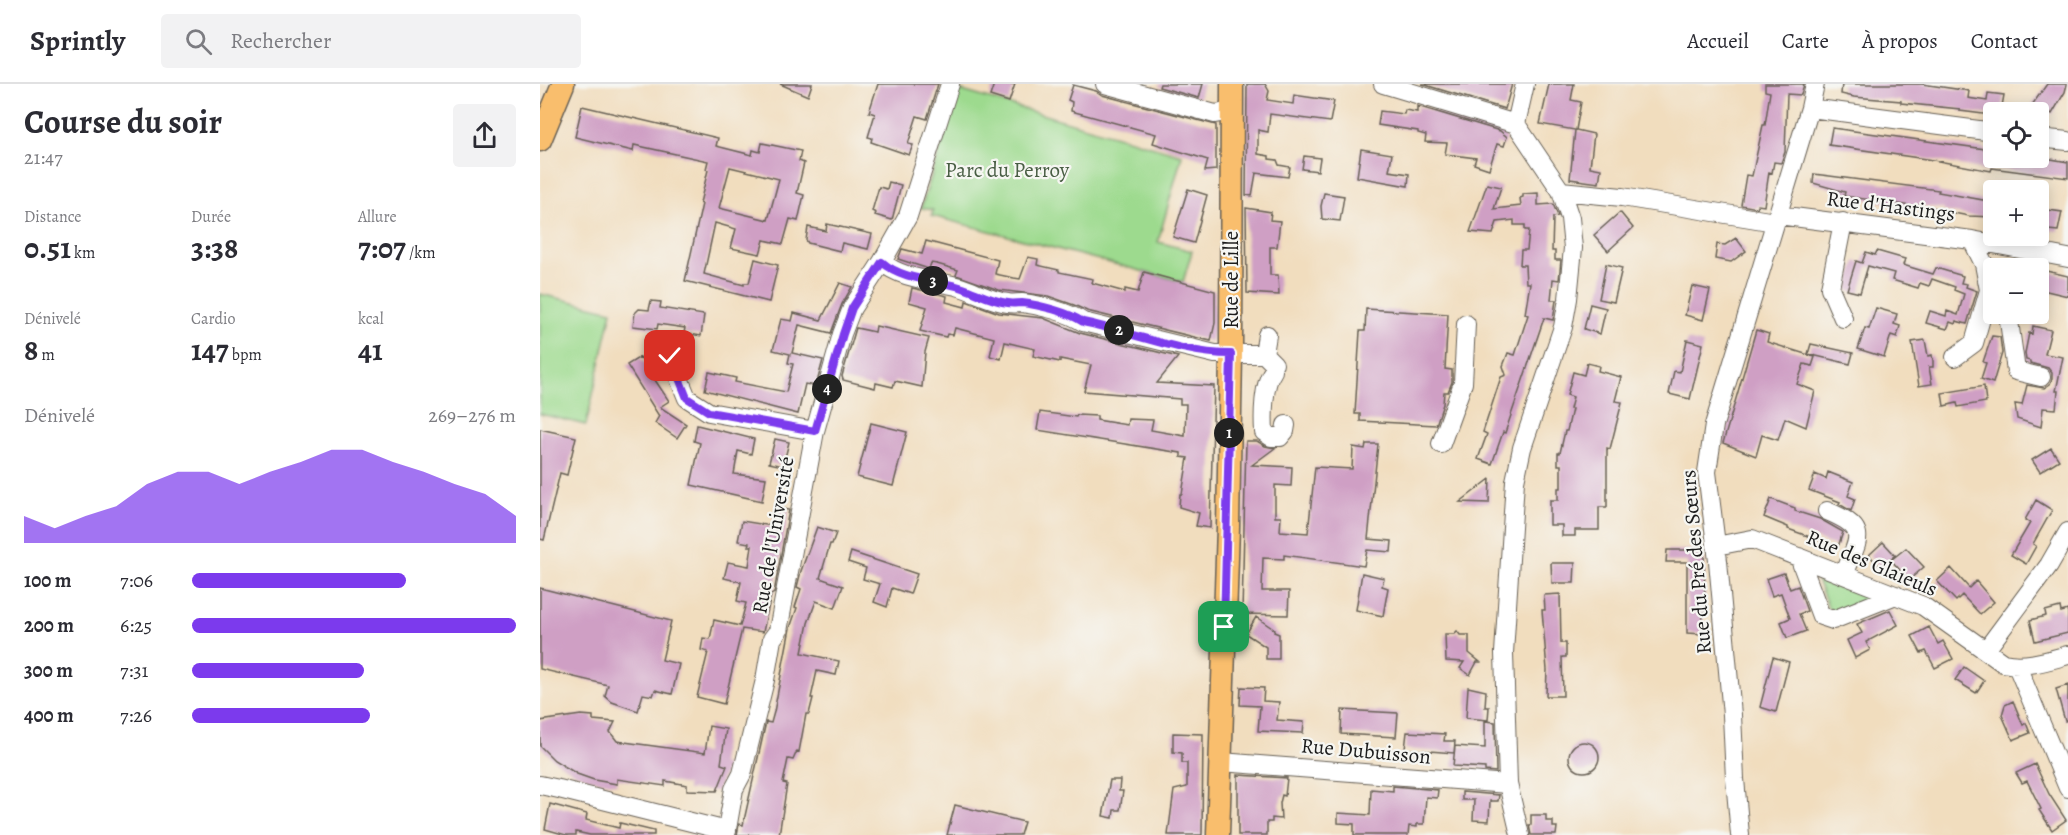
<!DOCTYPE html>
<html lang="fr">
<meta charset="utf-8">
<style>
body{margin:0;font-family:Alegreya,serif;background:#f2f2f3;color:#2b2b33;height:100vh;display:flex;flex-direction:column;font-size:22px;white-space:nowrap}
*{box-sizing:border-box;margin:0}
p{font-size:20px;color:#7c7c81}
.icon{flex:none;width:33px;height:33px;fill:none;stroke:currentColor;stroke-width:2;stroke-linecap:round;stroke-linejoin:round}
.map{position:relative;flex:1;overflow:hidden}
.sheet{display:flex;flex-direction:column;background:#fff;width:540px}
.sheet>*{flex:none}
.tools{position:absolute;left:1443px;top:18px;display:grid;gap:12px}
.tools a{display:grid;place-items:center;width:66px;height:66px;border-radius:6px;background:#fff;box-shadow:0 3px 15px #0003;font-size:30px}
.pin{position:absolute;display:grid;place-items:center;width:51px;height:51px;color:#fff;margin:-26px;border-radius:12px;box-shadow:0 3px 9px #0006}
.km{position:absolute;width:30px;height:30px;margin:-15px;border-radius:50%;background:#222;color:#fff;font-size:16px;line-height:30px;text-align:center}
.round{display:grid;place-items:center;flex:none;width:63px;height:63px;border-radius:6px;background:#f2f2f3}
.head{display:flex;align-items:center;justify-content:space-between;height:102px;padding:0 24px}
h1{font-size:33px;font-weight:700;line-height:45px}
.stats{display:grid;grid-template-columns:repeat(3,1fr);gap:9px;height:102px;padding:6px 24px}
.stats div{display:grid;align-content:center}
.stats b{font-size:30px;font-weight:700}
.stats small{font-size:16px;font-weight:400}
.stats p{font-size:16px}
.chart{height:168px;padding:12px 24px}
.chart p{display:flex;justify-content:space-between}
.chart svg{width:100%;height:108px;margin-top:6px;fill:#7c3aed;opacity:.7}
ul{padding:0 24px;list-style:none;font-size:20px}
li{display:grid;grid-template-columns:96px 72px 1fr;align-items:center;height:45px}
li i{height:15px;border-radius:8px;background:#7c3aed}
header{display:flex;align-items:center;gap:36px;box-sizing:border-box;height:84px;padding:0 30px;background:#fff;border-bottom:2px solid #e1e1e2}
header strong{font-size:28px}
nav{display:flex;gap:33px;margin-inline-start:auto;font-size:21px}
.search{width:420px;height:54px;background:#f2f2f3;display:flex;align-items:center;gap:15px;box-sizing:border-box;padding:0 21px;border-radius:6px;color:#7c7c81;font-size:22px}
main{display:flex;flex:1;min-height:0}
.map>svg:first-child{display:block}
.green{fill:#9dda8e;stroke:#5c7b55;stroke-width:1.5}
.building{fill:#cf9fc4;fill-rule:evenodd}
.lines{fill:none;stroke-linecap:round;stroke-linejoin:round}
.minor-casing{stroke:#676055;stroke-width:20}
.major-casing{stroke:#676055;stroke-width:25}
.minor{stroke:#fff;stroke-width:18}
.major{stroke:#f9be6d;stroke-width:22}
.route-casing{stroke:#fff;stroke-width:12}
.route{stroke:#7c3aed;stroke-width:8}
.labels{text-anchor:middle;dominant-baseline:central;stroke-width:4.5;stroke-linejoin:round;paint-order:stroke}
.park-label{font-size:21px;fill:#495e44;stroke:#f6f6f2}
.street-label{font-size:21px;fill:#1c1c1c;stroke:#f6f6f2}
</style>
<header>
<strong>Sprintly</strong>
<div class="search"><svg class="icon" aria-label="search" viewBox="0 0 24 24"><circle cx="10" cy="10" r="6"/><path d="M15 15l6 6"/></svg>Rechercher</div>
<nav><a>Accueil</a><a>Carte</a><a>À propos</a><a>Contact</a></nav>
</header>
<main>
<section class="sheet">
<div class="head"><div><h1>Course du soir</h1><p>21:47</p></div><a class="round"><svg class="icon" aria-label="share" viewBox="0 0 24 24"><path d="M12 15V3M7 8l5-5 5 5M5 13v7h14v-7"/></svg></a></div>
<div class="stats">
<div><p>Distance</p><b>0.51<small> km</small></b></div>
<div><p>Durée</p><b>3:38</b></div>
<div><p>Allure</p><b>7:07<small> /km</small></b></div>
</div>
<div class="stats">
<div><p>Dénivelé</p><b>8<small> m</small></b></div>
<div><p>Cardio</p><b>147<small> bpm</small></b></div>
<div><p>kcal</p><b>41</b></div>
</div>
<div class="chart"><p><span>Dénivelé</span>269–276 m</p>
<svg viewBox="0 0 160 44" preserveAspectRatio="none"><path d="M0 44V33L10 38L20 33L30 29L40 20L50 15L60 15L70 20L80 15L90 11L100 6L110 6L120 11L130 15L140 20L150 24L160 33V44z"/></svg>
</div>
<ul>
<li><b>100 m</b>7:06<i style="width:66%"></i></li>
<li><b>200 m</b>6:25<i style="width:100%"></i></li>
<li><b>300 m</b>7:31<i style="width:53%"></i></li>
<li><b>400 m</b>7:26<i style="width:55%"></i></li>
</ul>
</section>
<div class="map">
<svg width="1528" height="751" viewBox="0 0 1528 751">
<rect width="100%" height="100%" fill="#f6f6f2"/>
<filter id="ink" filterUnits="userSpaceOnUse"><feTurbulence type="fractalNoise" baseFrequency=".0167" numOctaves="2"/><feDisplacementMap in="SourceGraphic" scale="12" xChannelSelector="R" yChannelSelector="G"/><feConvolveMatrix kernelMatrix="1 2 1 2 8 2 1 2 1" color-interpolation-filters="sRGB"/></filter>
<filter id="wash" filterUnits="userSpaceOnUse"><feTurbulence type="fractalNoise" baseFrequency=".008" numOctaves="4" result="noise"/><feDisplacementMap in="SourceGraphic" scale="24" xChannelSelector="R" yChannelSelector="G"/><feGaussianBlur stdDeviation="1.35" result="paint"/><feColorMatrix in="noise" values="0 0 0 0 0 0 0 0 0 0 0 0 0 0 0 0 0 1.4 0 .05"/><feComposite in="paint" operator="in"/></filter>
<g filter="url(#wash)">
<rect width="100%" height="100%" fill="#f1ddbe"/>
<path class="green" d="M419 6 642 71 618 158 652 167 643 198 392 132 393 126 381 124Z
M0 210 72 227 46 341 0 330Z
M1274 488 1339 514 1292 533Z"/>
<g id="blocks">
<path class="building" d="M240 0H272L268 12Z
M338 0H398L387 35 377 32 368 60 373 61 369 71 331 58 332 54 328 53 335 30 329 28Z
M454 0H475L469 18 450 12Z
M620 0H663L659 14 619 3Z
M707 0H725L729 7 727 16 753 20 754 11 794 17 790 38 730 30 728 48 718 46V70L729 72V75L737 76 739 81 750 83 748 93 716 89 712 112 706 111Z
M882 0H972L965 25Z
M1009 0H1034L1031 16 1041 18 1036 46 1054 50 1050 83 1061 85 1059 99 1030 95 1035 46 1000 40Z
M1225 0H1264L1261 11 1247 10 1245 68 1241 79 1234 78 1232 89 1229 88 1224 122 1218 121 1217 124 1201 121 1206 91 1212 92 1223 41H1225L1230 8 1225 7Z
M1302 0H1382L1429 7 1428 14 1447 17 1448 9 1464 11 1461 28H1454L1451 31 1420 27V25L1361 19V17L1314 13 1301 10Z
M1507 0H1527L1525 8 1512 30 1505 25 1503 28H1487Z
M533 1 556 7 562 11 676 41V86L665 87 668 76 613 59 616 50 531 27 532 18 528 16Z
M42 22 178 54 176 62 212 71 213 66 220 68 222 59 261 67 259 77 264 79 257 109 264 111 258 137 250 135 243 160 224 156 220 170 191 164 196 145 175 139 164 190 204 201V199H209L215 175 238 181 229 218 145 197 162 120 160 119 168 86 166 85 168 77 94 61 93 67 35 53ZM190 83 239 95 228 136 179 124Z
M877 22 960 47 967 53 964 62 957 60 949 85 934 80 936 74 905 70 907 59 885 58 886 51 878 49V47L838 41 840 27 864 30 865 26 877 28Z
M1292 44 1445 65V66L1454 68V74H1505L1528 78V94L1452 84 1451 87 1393 76 1289 61Z
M821 65 852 70 849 87 869 90 868 102 817 93Z
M764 72 780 74 778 87 762 85Z
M1274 90 1399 106 1398 108 1454 118V133L1429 132 1403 127 1404 125 1378 121V123L1304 112 1305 108 1273 99Z
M349 98 361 101 352 136 335 131 336 129 332 127 339 103 347 105Z
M947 100 961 103 954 125 981 122 980 114 983 113V110L998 109V121L1013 120 1018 132 1013 133 1012 167H1015V176H1021L1019 196 1013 195 1011 216H1016L1013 236 1004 234 965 349 963 348 952 380 938 375 947 350 943 348 961 293 966 291 963 282 968 269 975 271 988 231 985 230 990 199H986L985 181H980L981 166H987L989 146H985V141H974V136L957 138 953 150 930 148Z
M648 105 667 111 654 159 633 153Z
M784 109 804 112 800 137 782 135 781 122Z
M706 124 731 128 730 136 740 137 737 163H730V191H738L739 211 707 209Z
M1501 125 1522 128 1518 147 1498 145Z
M1080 128 1093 144 1068 167 1054 151Z
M287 140 332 150 328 165 302 159 300 167 268 159 266 156 268 143 286 147Z
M1196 154 1206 167 1191 178 1175 175 1177 160 1185 161Z
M386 157 458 176 455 190 474 194 480 195 488 173 498 175 497 181 519 186V188L553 195 552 199 585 208V205L598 208 604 188 675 207V239L671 257 547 227 534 221 508 212 459 206 416 191 418 186 397 180 391 179 389 185 358 175 362 165 382 170Z
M1337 167 1365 175 1363 181 1393 190 1396 184 1423 192 1421 199 1427 200 1426 203 1437 207 1427 240 1416 237 1415 240 1410 238 1407 245 1386 239 1390 227 1406 232 1407 227 1418 231 1424 210 1414 206 1415 203 1392 195 1389 202 1380 199 1378 204 1352 196 1354 189 1328 182 1320 209 1307 206 1316 177 1322 179 1326 168 1335 171Z
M1066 180 1082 184 1074 218 1059 215Z
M1502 186 1528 192V212L1498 205Z
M300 199 312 203 302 220 291 249 259 241 252 269 283 276 276 302 265 300 258 330 165 306 169 288 196 294 195 298 246 308 253 280 248 279 250 270 233 266 241 235 252 237 254 229 281 236Z
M1152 202 1170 206 1163 236 1145 231Z
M372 204 407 212 406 218 425 223 426 217 459 229 503 234 540 249 638 273 617 299 674 302 670 444 656 442 659 429 639 423 640 410H642L648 374 641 373V369L497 346 500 328 536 333 537 331 557 332V336L587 341 588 335 613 336 611 346 645 352 646 320H640V315L544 307 551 281 520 275V278L493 272 495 265 465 258 461 275 450 272 454 254 415 244 413 251 407 250 406 253 380 247 387 223 369 218Z
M111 217 121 218 120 224 164 231 161 252 144 249 145 244 118 240 117 245 93 242 95 229 99 225 109 226Z
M1050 220 1066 224 1060 250 1044 245Z
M1336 224 1357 230 1354 240 1360 242 1357 253 1351 251 1344 273 1318 265 1325 244 1329 245Z
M826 225 908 230 905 285 912 286V298L908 308H904L903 320 896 341 820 337V330H815L820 247H825Z
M336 242 389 254 385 268 382 303 355 297 353 303 336 299 335 304 303 296 302 292 316 244 335 248Z
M1493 242 1511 246 1505 270 1523 273 1516 307H1518L1516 325 1503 324 1501 343 1477 335 1475 320 1482 321 1487 301 1504 304 1510 300 1512 295V289L1508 284 1490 279V277L1486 276 1485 269 1489 249 1492 250Z
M1216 246 1229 250 1227 258 1275 273 1272 282 1264 280 1257 300 1275 307 1266 343 1245 334 1238 356 1222 351 1216 372 1183 359Z
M1452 252 1460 253 1462 269 1453 299 1441 295 1446 279 1443 278Z
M1147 256 1163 260 1150 315 1129 310 1134 287 1140 288Z
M1385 256 1388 272 1392 271 1393 277V283H1389L1392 300 1379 302 1372 258Z
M1271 260 1313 269 1310 280 1268 270Z
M100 273 111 286 115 292 113 293 129 317 120 323 146 340 137 354 115 339 119 332 87 281Z
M1047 279 1059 282 1058 287 1081 293 1075 317 1082 318 1070 365 1067 364V423H1059V446H1035V452H1022V441H1010V416H1018V404H1021V381H1018V369H1020L1025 347H1027L1032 325H1030L1033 313 1027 311 1033 288 1044 291Z
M1444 302 1446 318 1418 323 1417 319 1404 322 1402 309Z
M331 339 367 348 353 402 317 393Z
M157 341 214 355 211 370 198 367 194 390 226 394 222 417 151 401 160 359 154 357Z
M0 345 36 353 27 391 20 389 4 456 0 455Z
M235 355 249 358 243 382 229 379Z
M706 357H717L725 362 735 364 712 381 752 383 751 402 735 401V433H741L740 447 768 449 775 383 812 385 813 363 825 365 826 360H838L828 455 852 457 851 468 827 466 824 482 744 471V475L723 474 722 507H749L748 531 702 530Z
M1511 364 1519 376 1500 388 1492 376Z
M1288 388 1313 398 1308 412 1315 415 1311 427 1299 420 1300 418 1269 406 1275 390 1286 395Z
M950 395 949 419 920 418Z
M1231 415 1255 424V427L1280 435 1303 448 1298 463 1248 445V443L1224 433Z
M1496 416 1512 426 1493 460 1496 462 1486 480 1471 471 1490 439 1485 436Z
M236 424 249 426 234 509 231 511 223 548 202 545 184 620 157 613 168 568 161 566 163 554 170 555 174 536 200 542 206 519 197 517 201 498 184 494 188 478 209 482 212 462H208L209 459 198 457 202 437 232 442Z
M277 443 296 449 292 460H290L280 494 303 502 295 524 276 517 268 539 262 569 299 577 296 591 277 587 271 614H273L269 630H266L259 668 257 667 253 676 248 675 243 699 247 700 239 751H197L199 740 203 741 226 638 231 639 234 628 250 544 257 524 255 523 261 505 257 503 261 487Z
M1343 458 1355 471 1341 484 1329 471Z
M1366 464 1384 483 1369 496 1351 476Z
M1127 466H1164L1165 528H1163V550L1147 549V478H1126Z
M311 468 377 490 370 510 352 504 347 523 334 518 340 500 323 495 326 484 308 478Z
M1011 479H1035L1034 499H1012Z
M1411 484 1429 504 1436 497 1454 518 1440 530 1422 511 1416 517 1397 497Z
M822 489 844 494 842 502 848 504 843 532 816 526Z
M1244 489 1250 505 1258 502 1267 527 1259 530 1266 547 1247 554 1241 538 1250 534 1241 509 1232 512 1226 495Z
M0 504 131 537 122 576 139 580 132 610 115 606 113 612 103 610 98 627 72 618 65 612 68 601 0 585Z
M1020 510 1021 559H1026V573H1022L1023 612H1006L1007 586 1002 526H1005L1004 511Z
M1520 523 1521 528 1528 526V549L1495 557 1490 536 1506 532 1505 527Z
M1350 526 1358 541 1326 558 1330 566 1315 574 1307 556 1322 549 1317 540Z
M716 533 735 546 734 548 739 550V575H726V563L706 550Z
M1389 543 1398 560 1403 557 1413 575 1395 584 1386 567 1381 569 1372 552Z
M917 547 920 551H929V569L940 578H937L930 591 920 584 924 578 906 577 905 550H914Z
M1233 573 1249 578 1236 628 1220 623Z
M1424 583 1444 597 1436 609 1415 596Z
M1528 601V636L1525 637 1516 605Z
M701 603 724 604 723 617 739 618 737 636 764 638 763 649 718 647 720 622 700 621Z
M928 603 946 607 945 623H949L948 636 926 634Z
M1473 617 1483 641 1486 639 1490 649 1473 656 1462 631 1465 621Z
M802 626 858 629 856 653 801 650Z
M41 631 53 632V636L75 638 70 648 77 657 165 669 169 642 186 645 181 680 187 682 177 707 147 706V701L125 697V702L77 695V700L54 696 37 690 14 676 0 662V637Z
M945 637 955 638 956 688 945 687V684L913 682 915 662 945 664Z
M867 648 905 650 904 657H915L914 669 865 665Z
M633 649 663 650 662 751H628L634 706 647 703V679H642V669L633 668Z
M1029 673a15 15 0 1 1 30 0a15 15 0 1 1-30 0Z
M1495 680 1509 710 1526 736 1512 746 1499 726 1501 725 1487 697 1482 699 1476 689Z
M698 691 747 694 745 712 742 711 740 719 741 735 732 734V738H727V751H698Z
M570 696H580L579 707H583L580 726H574L573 734 563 732Z
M853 702 898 706 897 714 886 713 884 740H877V743L869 742 868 751H814V740L798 739V729L830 731 831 705 853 707Z
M922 708 959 711 958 717H950L949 737 933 736 934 716H922Z
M10 720 47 730 46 736 79 744 80 739 114 747V751H50L36 748V751H26L5 745Z
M415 721 484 738 480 751H407Z
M991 731H1006V737H1013V743H1017L1016 751H991L989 741H991Z"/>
</g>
</g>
<g filter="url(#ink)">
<use href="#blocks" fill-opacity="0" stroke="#676055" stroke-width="1.5"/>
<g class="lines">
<defs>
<path id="minor" d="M565 0 675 30 692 27
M843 0 976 40
M1270 24 1454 48
M976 40 1021 107 1030 134 1033 164 1028 215 1023 243 982 364 975 397 964 569 968 700 980 751
M976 40 985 0
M1498 54 1528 57
M1021 107 1082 113 1235 138
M1238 131 1432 156 1528 174
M1303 138 1290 204 1303 234
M342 178C362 196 396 196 420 203 436 208 451 217 468 219 473 220 477 219 482 219 500 221 528 228 543 238L675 270H724L734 280
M1468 230 1476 287 1501 293
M724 270 727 251
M130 272 147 314 169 328 275 347
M1415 273 1434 259 1449 206 1444 180 1432 156
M733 287C723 300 723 332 724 348L731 353H740L745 347 746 341
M901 360 923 299 926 240
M1287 427C1330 445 1319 453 1304 491
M1176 462 1212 455 1383 522 1463 579C1486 584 1506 577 1528 571
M1259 473 1281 532 1293 536 1356 511
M1446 566 1509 481 1528 448
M1477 582 1528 704
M681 678 968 700
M0 701 19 705 187 747
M186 751 194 705 202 690 225 596 232 555 238 547 275 347 302 250 312 224 342 178 368 132 410 0
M1200 751 1195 695 1192 631 1178 477 1167 388 1174 341 1270 24 1275 0"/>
<path id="major" d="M0 56 23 0
M678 751 688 443 691 270 692 0"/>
</defs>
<use href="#minor" class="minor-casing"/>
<use href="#major" class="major-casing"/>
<use href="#minor" class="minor"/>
<use href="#major" class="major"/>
</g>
</g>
<g class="lines" filter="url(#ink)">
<defs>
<path id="route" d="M130 272 147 314 169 328 275 347 303 250 312 224 342 178C362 196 396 196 420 203 436 208 451 217 468 219 473 220 477 219 482 219 500 221 528 228 543 238 591 248 643 270 691 270L684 543"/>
</defs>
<use href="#route" class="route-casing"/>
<use href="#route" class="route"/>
</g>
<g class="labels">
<g class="park-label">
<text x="467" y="86">Parc du Perroy</text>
</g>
<g class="street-label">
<text transform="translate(1351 122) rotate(7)">Rue d'Hastings</text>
<text transform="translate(691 196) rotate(-90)">Rue de Lille</text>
<text transform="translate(233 451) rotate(-80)">Rue de l'Université</text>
<text transform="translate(1156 478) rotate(-95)">Rue du Pré des Sœurs</text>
<text transform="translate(1332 479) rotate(23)">Rue des Glaieuls</text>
<text transform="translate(826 667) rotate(5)">Rue Dubuisson</text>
</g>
</g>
</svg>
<div class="tools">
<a><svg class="icon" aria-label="locate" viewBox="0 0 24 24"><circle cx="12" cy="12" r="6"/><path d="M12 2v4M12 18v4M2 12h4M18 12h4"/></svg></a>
<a>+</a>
<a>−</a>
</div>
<div class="pin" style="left:684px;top:543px;background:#1e9e55"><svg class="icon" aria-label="arrive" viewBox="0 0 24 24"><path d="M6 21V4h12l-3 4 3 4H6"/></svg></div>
<div class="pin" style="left:130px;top:272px;background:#d93025"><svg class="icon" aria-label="check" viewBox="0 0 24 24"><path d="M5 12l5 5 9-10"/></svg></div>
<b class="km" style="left:689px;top:349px">1</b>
<b class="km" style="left:579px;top:246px">2</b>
<b class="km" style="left:393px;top:197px">3</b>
<b class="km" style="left:287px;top:305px">4</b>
</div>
</main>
